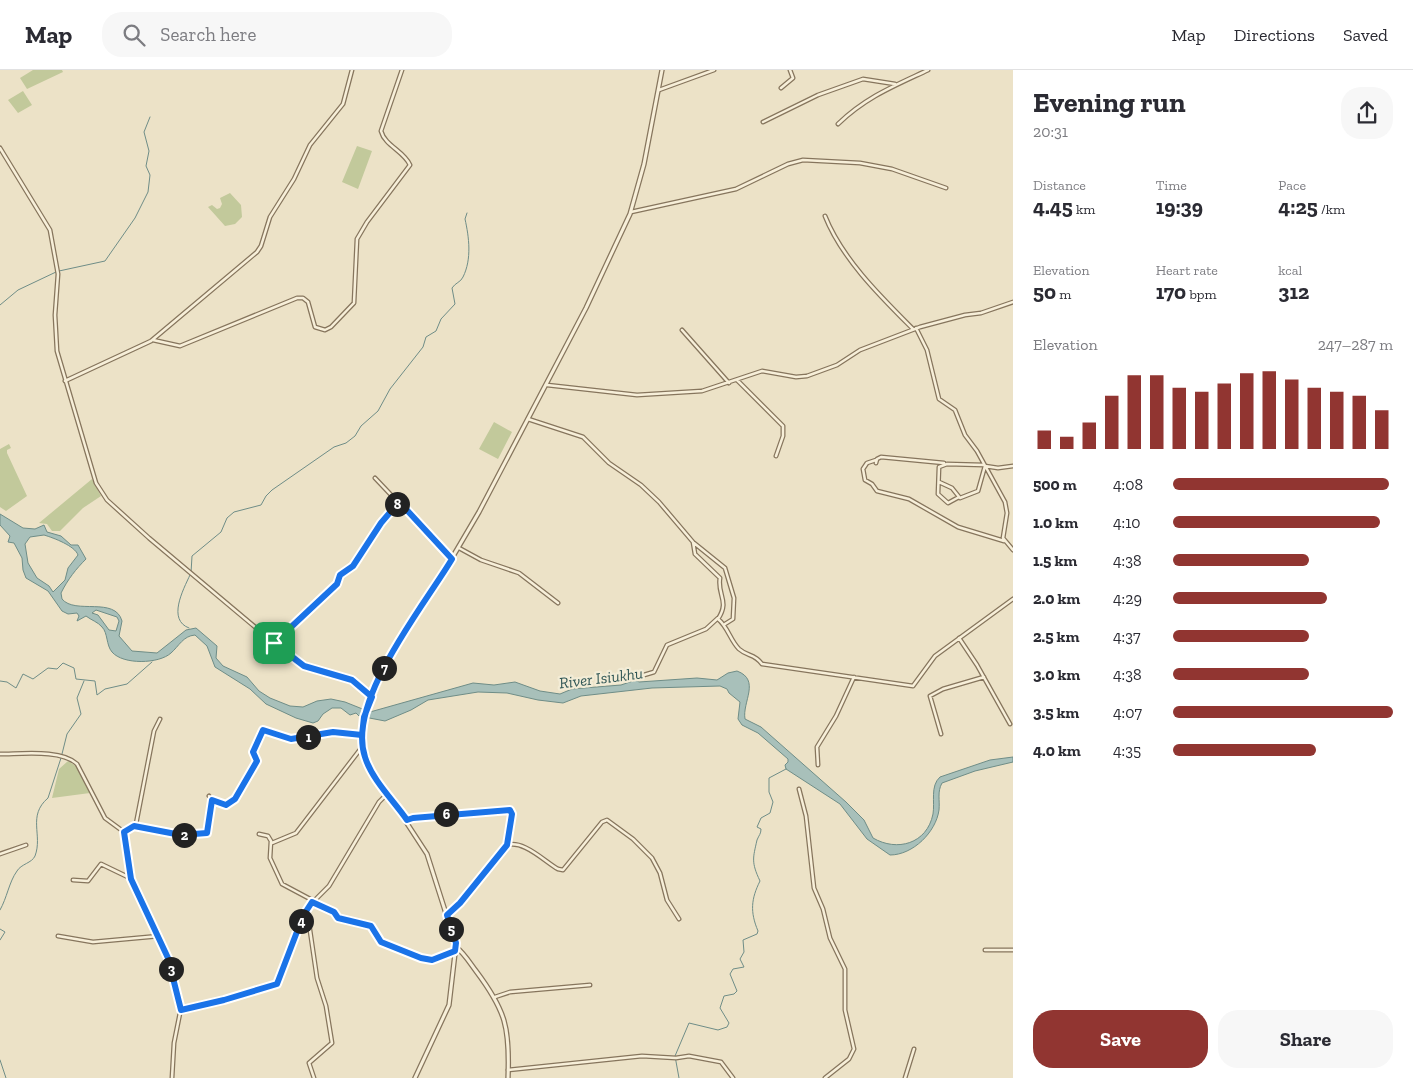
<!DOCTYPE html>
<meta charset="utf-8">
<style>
body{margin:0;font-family:"Zilla Slab",serif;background:#f7f7f7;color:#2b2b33;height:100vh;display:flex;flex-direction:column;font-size:19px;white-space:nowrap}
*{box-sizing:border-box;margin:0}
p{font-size:16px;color:#7c7c81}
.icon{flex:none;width:28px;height:28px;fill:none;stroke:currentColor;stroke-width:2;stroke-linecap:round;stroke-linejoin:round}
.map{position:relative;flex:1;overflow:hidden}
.panel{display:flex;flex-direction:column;background:#fff;width:400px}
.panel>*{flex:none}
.pin{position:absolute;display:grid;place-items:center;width:42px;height:42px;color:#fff;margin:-21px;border-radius:10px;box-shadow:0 2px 8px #0006}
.km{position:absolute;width:25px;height:25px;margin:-12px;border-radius:50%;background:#222;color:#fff;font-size:14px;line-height:25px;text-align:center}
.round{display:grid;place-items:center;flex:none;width:52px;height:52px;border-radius:20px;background:#f7f7f7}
.summary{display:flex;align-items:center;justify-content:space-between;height:85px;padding:0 20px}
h1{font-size:28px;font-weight:700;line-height:38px}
.metrics{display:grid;grid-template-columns:repeat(3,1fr);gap:8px;height:85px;padding:5px 20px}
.metrics div{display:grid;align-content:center}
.metrics b{font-size:21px;font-weight:700}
.metrics small{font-size:14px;font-weight:400}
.metrics p{font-size:14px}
.chart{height:140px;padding:10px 20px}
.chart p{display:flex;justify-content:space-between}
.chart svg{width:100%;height:90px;margin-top:5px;stroke:#913531;stroke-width:6}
.primary-button{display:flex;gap:10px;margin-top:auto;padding:10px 20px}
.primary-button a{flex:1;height:58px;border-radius:20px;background:#913531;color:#fff;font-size:20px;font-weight:700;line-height:58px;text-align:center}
.primary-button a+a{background:#f7f7f7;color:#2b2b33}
ul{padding:0 20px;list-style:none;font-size:16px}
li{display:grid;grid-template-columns:80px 60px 1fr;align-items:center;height:38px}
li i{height:12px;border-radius:6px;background:#913531}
header{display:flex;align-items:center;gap:30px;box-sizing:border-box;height:70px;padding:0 25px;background:#fff;border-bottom:1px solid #e1e1e2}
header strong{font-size:24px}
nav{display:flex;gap:28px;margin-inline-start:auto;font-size:18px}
.search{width:350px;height:45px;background:#f7f7f7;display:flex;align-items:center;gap:12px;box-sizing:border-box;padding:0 18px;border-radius:20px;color:#7c7c81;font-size:19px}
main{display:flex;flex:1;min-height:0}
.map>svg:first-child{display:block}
.green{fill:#c2c99b}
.water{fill:#a8c0ba;stroke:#6f8d87;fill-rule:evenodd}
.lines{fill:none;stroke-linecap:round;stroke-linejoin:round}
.stream{stroke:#6f8d87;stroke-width:1}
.minor-casing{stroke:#86755d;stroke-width:5}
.tertiary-casing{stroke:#86755d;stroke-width:5.5}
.minor{stroke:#f7efd9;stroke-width:2.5}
.tertiary{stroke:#f7efd9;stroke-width:3}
.route-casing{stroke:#fff;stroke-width:10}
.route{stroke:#1a73e8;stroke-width:6}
.labels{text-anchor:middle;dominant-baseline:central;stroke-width:4.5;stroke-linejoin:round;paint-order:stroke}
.water-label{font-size:16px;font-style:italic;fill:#305655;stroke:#f3ecd6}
</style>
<header>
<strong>Map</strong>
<div class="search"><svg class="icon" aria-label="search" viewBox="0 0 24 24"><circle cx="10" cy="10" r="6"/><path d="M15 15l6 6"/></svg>Search here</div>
<nav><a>Map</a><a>Directions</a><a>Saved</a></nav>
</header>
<main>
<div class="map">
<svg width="1013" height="1008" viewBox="0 0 1013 1008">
<rect width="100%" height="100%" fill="#ece2c7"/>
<path class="green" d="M33 0H62L63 2 27 19 20 8Z
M23 21 32 35 18 43 8 30Z
M357 76 372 81 358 119 342 112Z
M230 123 241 135 242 147 235 154 225 156 208 137 212 135 217 139 220 138 222 134 220 128Z
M494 352 512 362 498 389 479 379Z
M9 374 11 378 7 380V383L27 426 6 441 0 437V379Z
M92 409 101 426 83 438 60 461H52L47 454 39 453Z
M68 691 76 696 90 723 52 728 59 699Z"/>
<path class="water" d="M0 444 23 458 35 459 44 455 47 462 61 466 71 475H78L86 489C76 499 68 509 61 523L62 529C75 545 115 526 122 551L119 566 132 581 157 583 186 560 196 558 217 576 216 588 223 596 247 607 259 621 270 628 290 636 303 637 317 631 331 629 345 632 370 642 473 613 494 615 515 612 540 621 560 624 572 619 621 615 636 610 639 612 697 608 717 610 728 603 737 601C761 610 742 632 745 649L761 657 846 732 864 750 873 768C897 782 927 774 933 744 935 732 930 716 940 707L990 690 1013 687V692L975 701 942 713C937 722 940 730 939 740 936 762 913 785 890 785L867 769 840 734 786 699 785 695 788 692V689L758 663 742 655 738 649 740 632 729 623 727 619 720 616 652 618 581 626 563 633 538 630 507 623 478 622 428 630 411 640 385 651 359 646 356 643 350 645 341 638H332L323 644 318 651 313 653 296 648 266 634 250 619 215 597 207 576 195 565C183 566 179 576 171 583 159 594 123 595 112 582 106 575 108 563 102 557 98 552 91 550 86 546L77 551 79 546 77 543 68 544 62 541 48 521 26 508 23 500 22 488 14 473 8 472 10 466 0 455ZM44 465C54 468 75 476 78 485L68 498 65 510 53 522 49 516 37 508 28 493 25 474 30 467ZM96 540 117 547 119 551 116 561 109 560 98 545 92 543Z"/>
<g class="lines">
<path class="stream" d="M59 201 105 191 135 148 148 122 150 105 146 96 149 81 144 62 150 47
M0 235 18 220 56 202
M191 503 192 486 221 462 227 448 234 442 261 435 266 426 272 420 334 377 346 373 355 366 361 356 378 341 390 319 423 277 426 267 436 261 441 249 455 234 452 218C455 213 461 212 463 207 472 189 469 167 465 149L467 143
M189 558C167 550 183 520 190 505
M0 611 7 612 16 618 23 604 33 609 48 598 57 599 63 593 74 598 76 609 95 611 97 625 105 619 127 614 152 592
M62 684 67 664 81 644 77 628 84 611
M0 840C7 828 9 812 17 801 21 794 32 793 35 786 43 765 27 746 48 728L61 688
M0 859 5 862 0 870
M0 990 6 1008
M679 1008 675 986 689 953 718 960 727 957 729 953 720 938 724 926 734 924 737 921 730 904 733 899 744 897 740 889 744 882 743 870 757 864 758 861C750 842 751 829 760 811 751 792 753 788 757 770 759 765 761 764 761 759L757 757 761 748 770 743 773 732 769 722V708L786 699"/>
<defs>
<path id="minor" d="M781 18 793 8 790 0
M659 20 714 0
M763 52 818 25 863 9 895 14
M838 54C866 27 894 16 928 0
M0 78 50 160 58 204 55 245 57 281 96 413 107 430 149 468 298 593 308 598 352 610 372 627
M631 142 736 119 788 94 803 90 860 93 892 99 946 118
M825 146C842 189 881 227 913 259
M916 258 927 280 939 329 955 340 965 365 977 381 1005 432 1007 443 1003 468 1013 480
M682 260 729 313
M153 270 180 276 297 228H303L308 232 315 257 325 260 331 257 354 233 357 169 367 152 410 95C404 81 385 76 381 61L402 0
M737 310 783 356V366L776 386
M65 311 151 271 257 182 261 176 270 147 294 109 310 75 343 34 352 0
M547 315 637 325 702 321 762 301 796 307 807 306 837 295 860 280 920 257 965 245 981 243 1013 232
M528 349 583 367 609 393 641 415 659 432 693 472 695 484 720 508C717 525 730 531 718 549 728 557 730 570 739 579 748 587 754 583 762 594L913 616 935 586 1013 529
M876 390 867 393 863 399 865 410 872 414 877 421 909 429 958 457 1004 471
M876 393 877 389 881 387 944 393
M375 408 452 489
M939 412 952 418 960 428 978 421 985 396 998 398 1013 396
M959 427 948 433 938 424 939 397 947 394 984 395
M694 473 725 498 734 528 733 549 725 554
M459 478 481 490 519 503 558 533
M959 568 977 595 1010 654
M274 573 337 514 340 505 353 496 376 460 398 433
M644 605 654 602 667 575 706 559 718 548
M941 664 930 626 943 619 984 607
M0 684C21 684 62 679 77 694L105 748 124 762 132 813 168 888 181 938 174 973 172 1008
M818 695 817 677 836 646 854 607
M799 719 806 746 814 818 823 839 830 868 845 899V940L854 979 849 989 825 1008
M209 726 213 731 226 735 235 729 257 691 253 682 263 660 291 669 333 662 362 665
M407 750 418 747 509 739 512 744 507 775
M135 756 181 765 206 763 208 761 212 730
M124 762 136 754 154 661 160 649
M259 764 268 766 271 771 270 788 282 814 327 838 338 848 371 856 381 872 421 888 432 890 455 881
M272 773 296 763 362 677
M0 784 26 775
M73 810 88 811 101 794 130 808
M313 832 329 816 379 732 388 723
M307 840 317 908 326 936 332 973 309 993 314 1008
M447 845 460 833 505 776C522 768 544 791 558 799L563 800 602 752 607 750 633 769 652 788 660 803 667 830 679 849
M58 866 93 872 159 866
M985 880H1013
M495 927 510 922 590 915
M181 939 213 933 277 914 303 846 312 832
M508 1000 642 986 676 988 689 986 721 992 733 1008
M905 1008 914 979"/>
<path id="tertiary" d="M456 877C464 883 470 893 476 901 506 941 510 958 508 1008
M415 1008 449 935 456 875 427 784 365 689 362 672 364 647 390 585 442 505 479 442 586 238 630 144 644 94 662 0"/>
</defs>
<use href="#minor" class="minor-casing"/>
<use href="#tertiary" class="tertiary-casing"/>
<use href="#minor" class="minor"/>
<use href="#tertiary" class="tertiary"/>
</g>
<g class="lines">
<defs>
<path id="route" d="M274 573 304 596 352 610 372 627 364 647 362 665 333 662 291 669 263 660 253 682 257 691 235 729 226 735 212 730 207 763 181 765 134 756 124 762 131 809 168 888 181 940 224 930 277 914 303 846 312 832 334 842 338 848 371 856 381 872 421 888 432 890 455 881 456 873 447 845 460 833 507 775 512 744 510 740 413 748 407 750C394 731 372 710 365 687 346 631 424 536 452 489L404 437 398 433 381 453 353 496 340 505 337 514 274 573"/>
</defs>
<use href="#route" class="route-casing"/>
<use href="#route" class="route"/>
</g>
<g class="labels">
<g class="water-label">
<text transform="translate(601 608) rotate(-7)">River Isiukhu</text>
</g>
</g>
</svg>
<div class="pin" style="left:274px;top:573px;background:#1e9e55"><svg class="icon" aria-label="arrive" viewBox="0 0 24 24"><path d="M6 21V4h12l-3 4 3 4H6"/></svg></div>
<b class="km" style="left:308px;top:667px">1</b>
<b class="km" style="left:184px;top:765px">2</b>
<b class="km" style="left:171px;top:899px">3</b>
<b class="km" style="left:301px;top:851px">4</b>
<b class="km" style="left:451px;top:859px">5</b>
<b class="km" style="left:446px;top:744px">6</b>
<b class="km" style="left:384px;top:598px">7</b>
<b class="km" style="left:397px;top:434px">8</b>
</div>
<section class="panel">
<div class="summary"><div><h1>Evening run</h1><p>20:31</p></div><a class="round"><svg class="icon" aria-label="share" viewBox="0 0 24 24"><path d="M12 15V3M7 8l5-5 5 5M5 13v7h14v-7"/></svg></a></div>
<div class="metrics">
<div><p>Distance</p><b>4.45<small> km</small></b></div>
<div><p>Time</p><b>19:39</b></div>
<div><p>Pace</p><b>4:25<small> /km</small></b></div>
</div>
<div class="metrics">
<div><p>Elevation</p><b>50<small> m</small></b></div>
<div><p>Heart rate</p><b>170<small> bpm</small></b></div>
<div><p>kcal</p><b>312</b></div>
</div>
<div class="chart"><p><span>Elevation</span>247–287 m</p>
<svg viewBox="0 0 160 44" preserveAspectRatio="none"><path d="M5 44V35M15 44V38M25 44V31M35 44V18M45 44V8M55 44V8M65 44V14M75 44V16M85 44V12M95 44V7M105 44V6M115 44V10M125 44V14M135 44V16M145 44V18M155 44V25"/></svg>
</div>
<ul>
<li><b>500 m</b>4:08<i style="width:98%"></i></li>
<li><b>1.0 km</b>4:10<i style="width:94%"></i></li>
<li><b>1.5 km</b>4:38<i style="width:62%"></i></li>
<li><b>2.0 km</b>4:29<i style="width:70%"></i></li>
<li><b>2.5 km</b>4:37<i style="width:62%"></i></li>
<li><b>3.0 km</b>4:38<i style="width:62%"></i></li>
<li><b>3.5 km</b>4:07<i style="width:100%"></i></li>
<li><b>4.0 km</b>4:35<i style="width:65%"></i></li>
</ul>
<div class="primary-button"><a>Save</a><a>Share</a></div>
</section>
</main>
